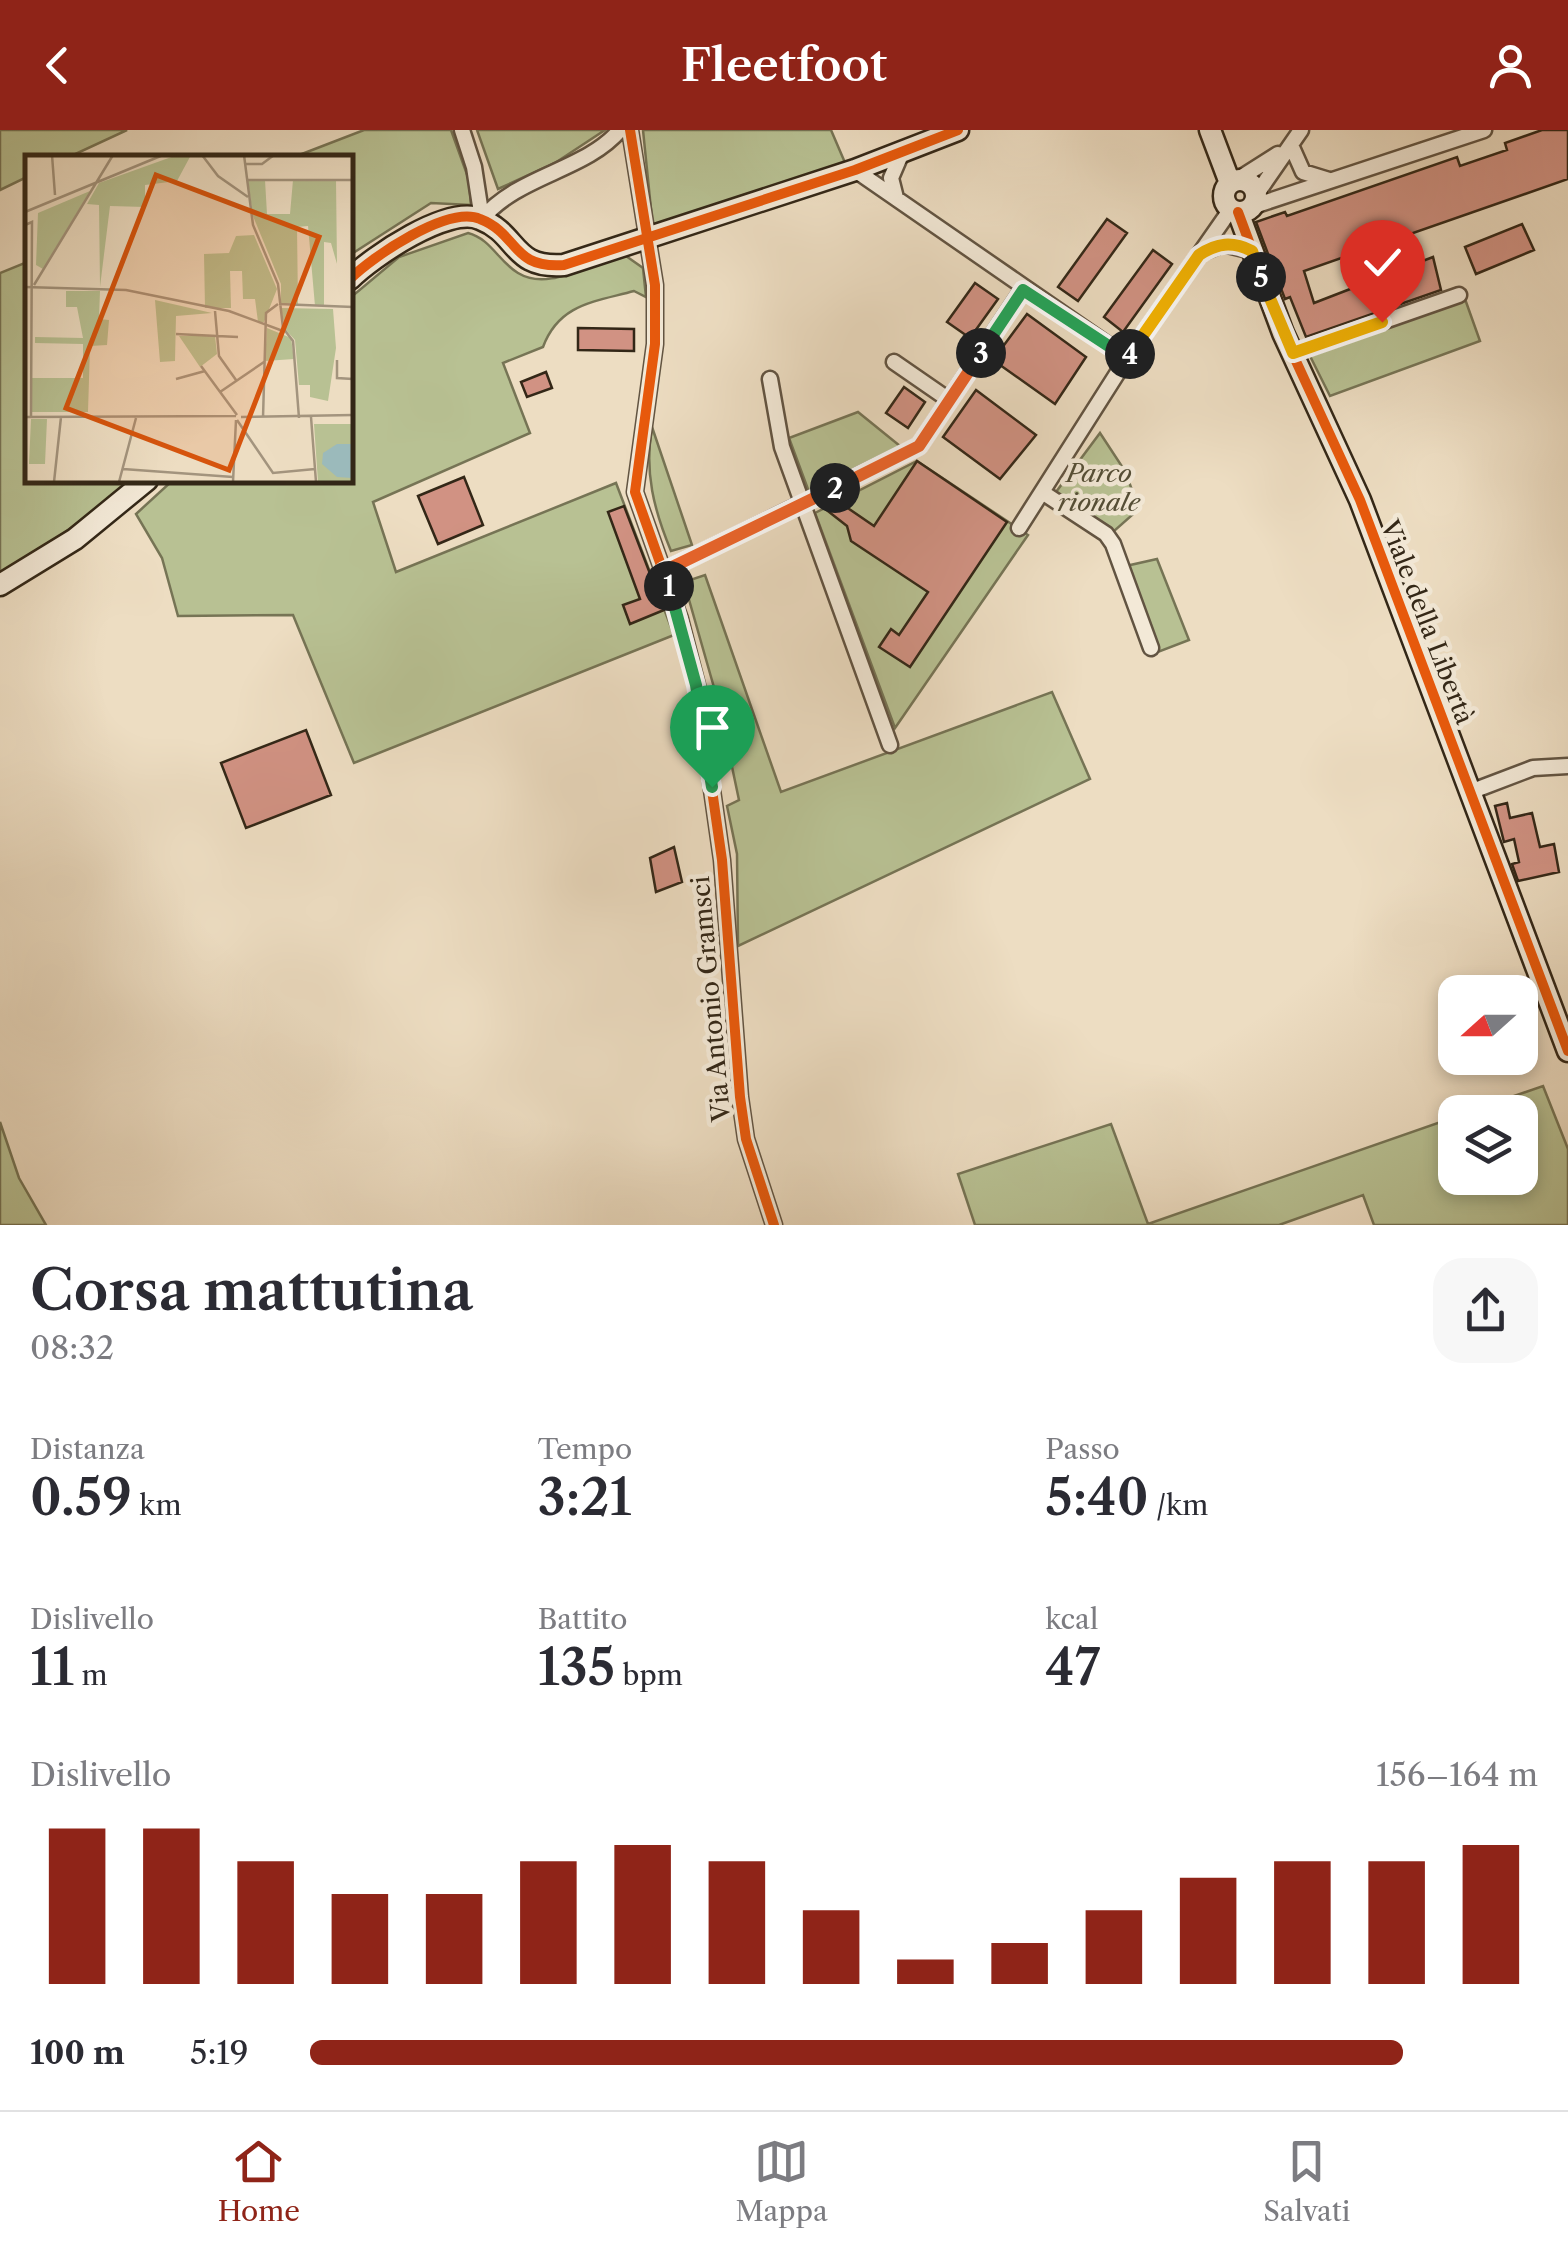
<!DOCTYPE html>
<html lang="it">
<meta charset="utf-8">
<style>
body{margin:0;font-family:"Libre Caslon Text",serif;background:#f7f7f7;color:#2b2b33;height:100vh;display:flex;flex-direction:column;font-size:38px;white-space:nowrap}
*{box-sizing:border-box;margin:0}
p{font-size:32px;color:#7c7c81}
.icon{flex:none;width:55px;height:55px;fill:none;stroke:currentColor;stroke-width:2;stroke-linecap:round;stroke-linejoin:round}
.map{position:relative;height:1095px;overflow:hidden}
.details{display:flex;flex-direction:column;background:#fff;flex:1}
.details>*{flex:none}
.needle{width:65px;rotate:249deg}
.buttons{position:absolute;left:1438px;top:845px;display:grid;gap:20px}
.buttons a{display:grid;place-items:center;width:100px;height:100px;border-radius:20px;background:#fff;box-shadow:0 5px 15px #0003;font-size:50px}
.pin{position:absolute;display:grid;place-items:center;width:85px;height:85px;color:#fff;margin:-102px -42px;border-radius:50% 50% 50% 0;rotate:-45deg;box-shadow:0 0 10px #0007}
.pin .icon{rotate:45deg}
.km{position:absolute;width:50px;height:50px;margin:-25px;border-radius:50%;background:#222;color:#fff;font-size:28px;line-height:50px;text-align:center}
.round{display:grid;place-items:center;flex:none;width:105px;height:105px;border-radius:30px;background:#f7f7f7}
.overview{display:flex;align-items:center;justify-content:space-between;height:170px;padding:0 30px}
h1{font-size:55px;font-weight:600;line-height:75px}
.metrics{display:grid;grid-template-columns:repeat(3,1fr);gap:15px;height:170px;padding:10px 30px}
.metrics div{display:grid;align-content:center}
.metrics b{font-size:50px;font-weight:600}
.metrics small{font-size:28px;font-weight:400}
.metrics p{font-size:28px}
.chart{height:280px;padding:20px 30px}
.chart p{display:flex;justify-content:space-between}
.chart svg{width:100%;height:180px;margin-top:10px;stroke:#8f2418;stroke-width:6}
ul{padding:0 30px;list-style:none;font-size:32px}
li{display:grid;grid-template-columns:160px 120px 1fr;align-items:center;height:75px}
li i{height:25px;border-radius:12px;background:#8f2418}
header{display:flex;justify-content:space-between;align-items:center;height:130px;padding:0 30px;background:#8f2418;color:#fff;font-size:45px;font-weight:600}
.tabs{display:flex;justify-content:space-around;align-items:center;height:140px;border-top:2px solid #e1e1e2;background:#fff;font-size:28px;color:#7c7c81}
.tabs a{display:grid;justify-items:center;gap:5px}
.tabs .on{color:#8f2418}
.map>svg:first-child{display:block}
.green{fill:#b8c193;stroke:#767455;stroke-width:2.5}
.building{fill:#d19283;stroke:#332717;stroke-width:2.5}
.lines{fill:none;stroke-linecap:round;stroke-linejoin:round}
.street-casing{stroke:#625442;stroke-width:19}
.secondary-casing{stroke:#332717;stroke-width:25}
.street{stroke:#f3e9d7;stroke-width:14}
.secondary{stroke:#f3e9d7;stroke-width:20}
.cycleway-casing{stroke:#f3e9d7;stroke-width:16}
.cycleway{stroke:#e8590c;stroke-width:10}
.split-1-casing{stroke:#fff;stroke-width:20}
.split-2-casing{stroke:#fff;stroke-width:20}
.split-3-casing{stroke:#fff;stroke-width:20}
.split-4-casing{stroke:#fff;stroke-width:20}
.split-5-casing{stroke:#fff;stroke-width:20}
.split-6-casing{stroke:#fff;stroke-width:20}
.split-1{stroke:#22a559;stroke-width:12}
.split-2{stroke:#f0652b;stroke-width:12}
.split-3{stroke:#f0652b;stroke-width:12}
.split-4{stroke:#22a559;stroke-width:12}
.split-5{stroke:#f5b400;stroke-width:12}
.split-6{stroke:#f5b400;stroke-width:12}
.labels{text-anchor:middle;dominant-baseline:central;stroke-width:9;stroke-linejoin:round;paint-order:stroke}
.park-label{font-size:25px;font-style:italic;fill:#544e36;stroke:#f3e9d7}
.street-label{font-size:25px;fill:#332717;stroke:#f3e9d7}
.inset-road{fill:none;stroke:#a3947e;stroke-width:2.5}
.view{fill:#d6540d;fill-opacity:0.15;stroke:#d6540d;stroke-width:5}
.inset-edge{fill:none;stroke:#332717;stroke-width:5}
</style>
<header><svg class="icon" aria-label="back" viewBox="0 0 24 24"><path d="M15 5l-7 7 7 7"/></svg>Fleetfoot<svg class="icon" aria-label="person" viewBox="0 0 24 24"><circle cx="12" cy="8" r="4"/><path d="M4 21q1-7 8-7t8 7"/></svg></header>
<div class="map">
<svg width="1568" height="1095" viewBox="0 0 1568 1095">
<rect width="100%" height="100%" fill="#edddc2"/>
<filter id="stains"><feTurbulence type="fractalNoise" baseFrequency=".002" numOctaves="4"/><feColorMatrix values="0 0 0 0 .2 0 0 0 0 .09 0 0 0 0 .02 0 0 0 .5 -.17"/></filter>
<radialGradient id="worn" r=".72"><stop offset=".6" stop-color="#630" stop-opacity="0"/><stop offset="1" stop-color="#630" stop-opacity=".3"/></radialGradient>
<path class="green" d="M0 0H127L69 27 28 28 27 47 0 60Z
M364 0H451L469 50 471 75 431 73 350 125V28L294 27Z
M477 0H605L555 33 498 59Z
M643 0H831L846 35 653 99Z
M468 103C491 109 498 131 518 143 551 163 592 129 626 126L643 138 646 167 634 161C594 172 559 174 543 217L503 233 530 303 373 372 396 442 616 353 674 505 354 633 293 485 178 486 162 428 136 384 173 350H350V168L399 127Z
M27 132 28 350H133L59 407 0 443V143Z
M1465 169 1480 211 1330 266 1309 224Z
M858 282 900 316 809 362 789 308Z
M652 297 692 415 671 421C654 380 644 342 652 297Z
M1100 303 1125 341 1139 379 1113 402 1056 362Z
M917 331 1028 405 895 598 815 383Z
M1157 429 1189 510 1158 522 1126 436Z
M705 445 781 662 1052 562 1090 649 738 816 737 724 727 676 739 670 719 575 684 452Z
M1543 956 1568 1019V1095H1374L1363 1065 1279 1095H975L958 1044 1111 994 1148 1094 1455 987V1048H1520V982H1468Z
M0 992 19 1048 46 1095H0Z"/>
<path class="building" d="M1542 0H1568V49L1304 141 1314 173 1433 127 1441 160 1306 207 1290 167 1285 169 1256 92 1285 82 1287 86 1457 27 1460 36 1507 20 1505 13Z
M1107 89 1127 103 1078 171 1058 157Z
M1522 94 1534 120 1476 144 1465 117Z
M1153 120 1172 134 1123 202 1104 187Z
M975 153 998 169 970 208 947 192Z
M1027 184 1086 227 1055 274 993 230Z
M578 198 634 199V221L578 220Z
M546 242 552 258 527 267 521 252Z
M904 257 925 272 908 298 886 283Z
M976 260 1036 305 1000 349 943 307Z
M917 331 1007 392 910 537 879 517 891 499 899 505 928 462 851 411 847 396 824 378 836 370 874 396Z
M464 347 483 395 438 414 418 366Z
M624 376 664 480 630 494 623 475 640 469 608 382Z
M306 600 331 665 246 698 221 633Z
M1507 673 1510 688 1532 683 1540 717 1554 714 1559 742 1518 751 1512 734 1519 732 1514 709 1504 712 1495 676Z
M674 717 682 752 656 762 650 728Z"/>
<g class="lines">
<defs>
<path id="street" d="M462 0 474 37 482 89
M630 0 655 155V214L635 362 680 489 697 555 722 730 740 967 746 1009 774 1095
M1291 15 1303 42 1329 50
M855 40 1127 228
M1237 50 1278 24
M1256 65 1301 0
M896 68 891 48 903 20
M1251 77 1484 0
M482 89C518 45 585 41 620 0
M1204 122 1223 114 1252 121
M1293 223 1459 165
M894 232 949 270
M770 249 782 317 890 615
M1042 362 1106 404 1113 414 1151 518
M1019 398 1127 228 1231 79
M664 441 919 316 1023 159
M1470 662 1533 638 1568 636"/>
<path id="secondary" d="M1210 0 1230 53
M1224 66a16 16 0 1 1 32 0a16 16 0 1 1-32 0Z
M1238 82 1283 203 1360 370 1568 921
M350 149C372 127 448 75 480 89 519 104 511 139 564 135L855 40 958 0
M0 455 75 409 147 350"/>
</defs>
<use href="#street" class="street-casing"/>
<use href="#secondary" class="secondary-casing"/>
<use href="#street" class="street"/>
<use href="#secondary" class="secondary"/>
<defs>
<path id="cycleway" d="M630 0 655 155V214L635 362 680 489 697 555 722 730 740 967 746 1009 774 1095
M1238 82 1283 203 1360 370 1568 921
M350 149C372 127 448 75 480 89 519 104 511 139 564 135L855 40 958 0"/>
</defs>
<use href="#cycleway" class="cycleway-casing"/>
<use href="#cycleway" class="cycleway"/>
</g>
<g class="lines">
<defs>
<path id="split-1" d="M669 456 696 555 712 657"/>
<path id="split-2" d="M669 456 664 441 835 358"/>
<path id="split-3" d="M835 358 919 316 981 223"/>
<path id="split-4" d="M981 223 1023 160 1127 228 1130 224"/>
<path id="split-5" d="M1130 224 1199 125C1217 113 1232 111 1252 121L1261 147"/>
<path id="split-6" d="M1261 147 1293 223 1382 192"/>
</defs>
<use href="#split-1" class="split-1-casing"/>
<use href="#split-2" class="split-2-casing"/>
<use href="#split-3" class="split-3-casing"/>
<use href="#split-4" class="split-4-casing"/>
<use href="#split-5" class="split-5-casing"/>
<use href="#split-6" class="split-6-casing"/>
<use href="#split-1" class="split-1"/>
<use href="#split-2" class="split-2"/>
<use href="#split-3" class="split-3"/>
<use href="#split-4" class="split-4"/>
<use href="#split-5" class="split-5"/>
<use href="#split-6" class="split-6"/>
</g>
<g class="labels">
<g class="park-label">
<text x="1099" y="343">Parco<tspan x="1099" dy="29">rionale</tspan></text>
</g>
<g class="street-label">
<text transform="translate(1427 492) rotate(69)">Viale della Libertà</text>
<text transform="translate(711 869) rotate(-95)">Via Antonio Gramsci</text>
</g>
</g>
<g transform="translate(25 25)">
<rect width="328" height="328" fill="#edddc2"/>
<path d="M152 0H166L152 26 120 30V52L85 51 75 132 74 50 62 49 74 28ZM240 25 242 59H265L268 25H311L312 109 306 88 299 87V151H290L283 71 272 72 273 149 256 148V129L228 61 223 26ZM65 36 18 114 11 110 13 58ZM229 80 252 134 239 167H233L230 144H218L217 116H205L206 153H180L179 99 204 98 211 81ZM41 136H75L74 164 84 165 82 190 65 191 63 257H6L7 223H58V189L10 188V182L58 183 52 152H41ZM130 145 187 158 151 161 150 206 135 207ZM256 153 308 154 311 193 303 246 285 242V230H274L270 185 260 174ZM242 173 266 183 269 204 240 206ZM154 181H190L192 199 175 212ZM6 264H22L20 309H4ZM289 269H327V327H293Z" fill="#b8c193"/>
<path d="M312 289H327V323L312 322 297 309 298 298Z" fill="#9bbabb"/>
<path class="inset-road" d="M27 0 30 40M177 0 193 21 223 42M219 0 228 70 253 129 258 173 268 186 274 263M220 9H237L249 0M222 25H328M0 57 138 0M0 70 7 67 6 262M9 130 88 0M0 132 101 135 204 156 258 176M254 149 328 152M190 156 194 201 211 225M151 179 213 182M312 205V223L328 224M176 211 212 260M151 224 180 216M195 237 239 207M0 262 211 261M216 262 328 260M286 262 291 327M238 263 241 158 253 149M212 265 248 318 290 314M98 314 208 322M29 327 36 262M94 327 111 263M208 327 211 265"/>
<path class="view" d="M131 20 294 82 204 315 41 253Z"/>
<rect width="328" height="328" class="inset-edge"/>
</g>
<rect width="100%" height="100%" filter="url(#stains)"/>
<rect width="100%" height="100%" fill="url(#worn)"/>
</svg>
<div class="buttons">
<a><svg class="needle" viewBox="-14 -14 28 28"><path d="M0-13l5 13h-10z" fill="#e53935"/><path d="M0 13l5-13h-10z" fill="#7c7c81"/></svg></a>
<a><svg class="icon" aria-label="layers" viewBox="0 0 24 24"><path d="M12 4l9 5-9 5-9-5zM3 14l9 5 9-5"/></svg></a>
</div>
<div class="pin" style="left:712px;top:657px;background:#1e9e55"><svg class="icon" aria-label="arrive" viewBox="0 0 24 24"><path d="M6 21V4h12l-3 4 3 4H6"/></svg></div>
<div class="pin" style="left:1382px;top:192px;background:#d93025"><svg class="icon" aria-label="check" viewBox="0 0 24 24"><path d="M5 12l5 5 9-10"/></svg></div>
<b class="km" style="left:669px;top:456px">1</b>
<b class="km" style="left:835px;top:358px">2</b>
<b class="km" style="left:981px;top:223px">3</b>
<b class="km" style="left:1130px;top:224px">4</b>
<b class="km" style="left:1261px;top:147px">5</b>
</div>
<section class="details">
<div class="overview"><div><h1>Corsa mattutina</h1><p>08:32</p></div><a class="round"><svg class="icon" aria-label="share" viewBox="0 0 24 24"><path d="M12 15V3M7 8l5-5 5 5M5 13v7h14v-7"/></svg></a></div>
<div class="metrics">
<div><p>Distanza</p><b>0.59<small> km</small></b></div>
<div><p>Tempo</p><b>3:21</b></div>
<div><p>Passo</p><b>5:40<small> /km</small></b></div>
</div>
<div class="metrics">
<div><p>Dislivello</p><b>11<small> m</small></b></div>
<div><p>Battito</p><b>135<small> bpm</small></b></div>
<div><p>kcal</p><b>47</b></div>
</div>
<div class="chart"><p><span>Dislivello</span>156–164 m</p>
<svg viewBox="0 0 160 44" preserveAspectRatio="none"><path d="M5 44V6M15 44V6M25 44V14M35 44V22M45 44V22M55 44V14M65 44V10M75 44V14M85 44V26M95 44V38M105 44V34M115 44V26M125 44V18M135 44V14M145 44V14M155 44V10"/></svg>
</div>
<ul>
<li><b>100 m</b>5:19<i style="width:89%"></i></li>
</ul>
</section>
<nav class="tabs">
<a class="on"><svg class="icon" aria-label="home" viewBox="0 0 24 24"><path d="M3 11l9-7 9 7M6 9v11h12V9"/></svg>Home</a>
<a><svg class="icon" aria-label="map" viewBox="0 0 24 24"><path d="M3 6l6-2 6 2 6-2v14l-6 2-6-2-6 2zM9 4v14M15 6v14"/></svg>Mappa</a>
<a><svg class="icon" aria-label="saved" viewBox="0 0 24 24"><path d="M7 4h10v16l-5-4-5 4z"/></svg>Salvati</a>
</nav>
